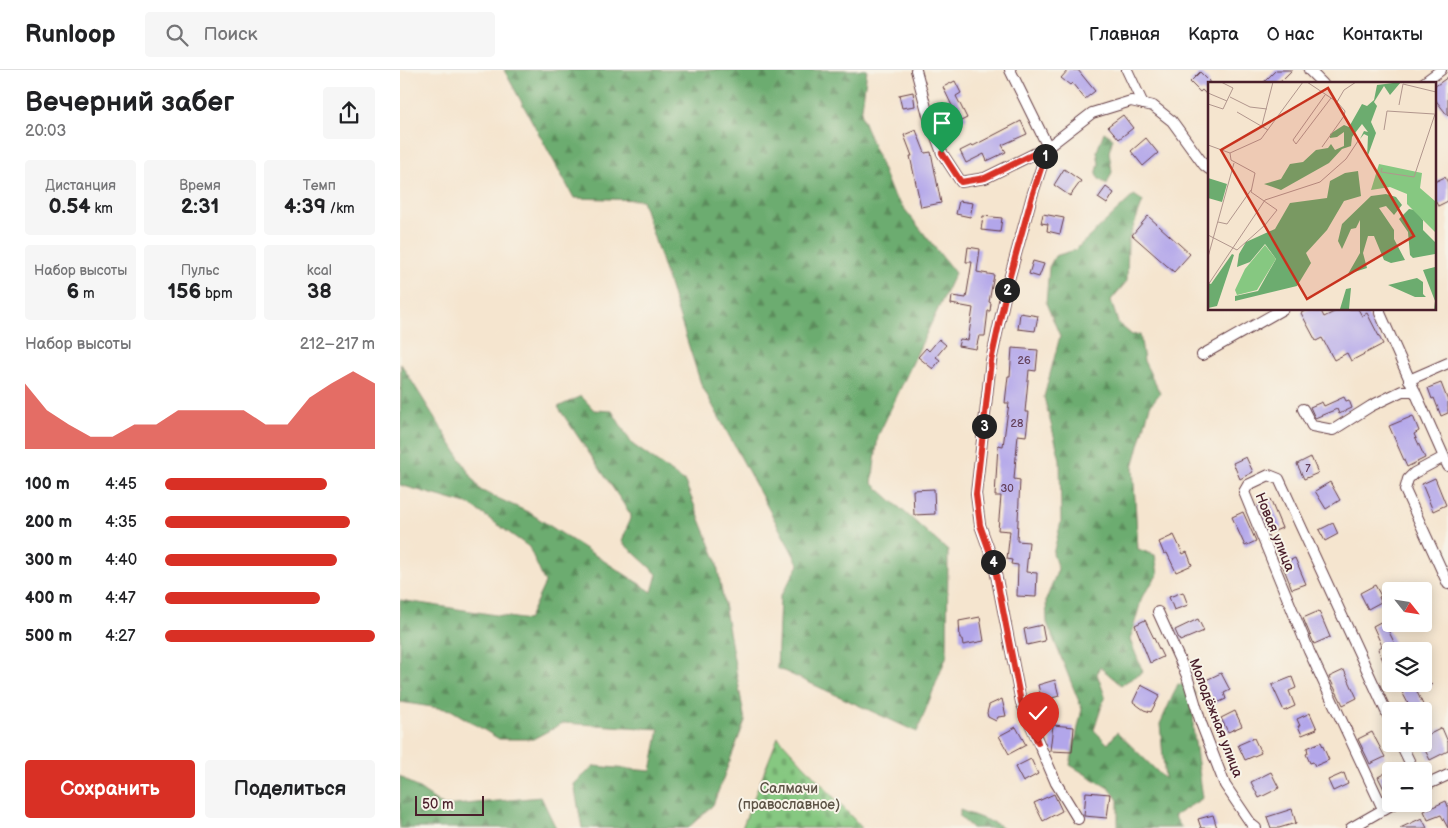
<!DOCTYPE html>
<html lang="ru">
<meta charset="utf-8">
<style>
body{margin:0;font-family:"Balsamiq Sans",sans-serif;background:#f6f6f6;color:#202124;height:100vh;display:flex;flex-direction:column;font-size:19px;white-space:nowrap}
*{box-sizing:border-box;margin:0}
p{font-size:16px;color:#757577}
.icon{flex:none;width:28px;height:28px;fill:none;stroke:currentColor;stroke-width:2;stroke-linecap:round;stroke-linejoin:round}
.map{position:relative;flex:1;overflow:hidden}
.side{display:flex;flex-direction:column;background:#fff;width:400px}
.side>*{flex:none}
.needle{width:32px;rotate:120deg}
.tools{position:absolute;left:982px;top:512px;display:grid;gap:10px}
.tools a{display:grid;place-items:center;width:50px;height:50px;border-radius:5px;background:#fff;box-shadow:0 2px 12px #0003;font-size:25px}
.scale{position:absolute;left:15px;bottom:12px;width:69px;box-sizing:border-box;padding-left:5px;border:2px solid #4a1f2b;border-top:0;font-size:14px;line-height:18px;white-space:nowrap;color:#4a1f2b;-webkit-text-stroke:4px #f7f3e8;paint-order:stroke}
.pin{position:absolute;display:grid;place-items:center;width:42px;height:42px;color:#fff;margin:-51px -21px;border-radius:50% 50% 50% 0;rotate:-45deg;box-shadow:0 0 5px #0007}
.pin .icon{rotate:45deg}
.km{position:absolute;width:25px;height:25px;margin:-12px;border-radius:50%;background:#222;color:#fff;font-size:14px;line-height:25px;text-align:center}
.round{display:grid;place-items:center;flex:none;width:52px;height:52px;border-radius:5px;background:#f6f6f6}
.summary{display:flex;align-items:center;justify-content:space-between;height:85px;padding:0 25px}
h1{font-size:28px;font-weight:800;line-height:38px}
.figures{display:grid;grid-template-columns:repeat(3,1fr);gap:8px;height:85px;padding:5px 25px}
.figures div{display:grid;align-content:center;border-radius:5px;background:#f6f6f6;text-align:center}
.figures b{font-size:21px;font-weight:800}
.figures small{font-size:14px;font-weight:400}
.figures p{font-size:14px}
.chart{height:140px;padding:10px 25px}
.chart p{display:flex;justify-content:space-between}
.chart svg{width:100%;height:90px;margin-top:5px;fill:#d93025;opacity:.7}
.action{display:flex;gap:10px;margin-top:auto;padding:10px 25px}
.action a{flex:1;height:58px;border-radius:5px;background:#d93025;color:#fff;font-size:20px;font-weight:800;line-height:58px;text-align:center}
.action a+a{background:#f6f6f6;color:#202124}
ul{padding:0 25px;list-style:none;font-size:16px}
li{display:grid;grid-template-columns:80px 60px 1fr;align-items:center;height:38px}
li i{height:12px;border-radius:6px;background:#d93025}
header{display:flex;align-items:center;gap:30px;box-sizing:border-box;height:70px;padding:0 25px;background:#fff;border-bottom:1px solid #e0e0e0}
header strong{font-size:24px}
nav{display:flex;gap:28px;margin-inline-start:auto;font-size:18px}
.search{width:350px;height:45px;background:#f6f6f6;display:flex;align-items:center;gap:12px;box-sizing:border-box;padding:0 18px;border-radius:5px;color:#757577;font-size:19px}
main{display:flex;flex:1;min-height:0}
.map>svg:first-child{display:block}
.forest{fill:url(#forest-firs);stroke:#5b664d}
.cemetery{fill:url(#cemetery-stones);stroke:#687456}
.building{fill:#b2a6ea}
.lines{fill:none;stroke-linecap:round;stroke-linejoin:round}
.minor-casing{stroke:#643d44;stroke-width:12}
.minor{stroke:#fff;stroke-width:10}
.route-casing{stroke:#fff;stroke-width:10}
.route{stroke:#d93025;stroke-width:6}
.labels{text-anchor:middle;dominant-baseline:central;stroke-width:4;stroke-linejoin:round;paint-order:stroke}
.number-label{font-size:11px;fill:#64415b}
.street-label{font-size:14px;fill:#4a1f2b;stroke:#f7f3e8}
.park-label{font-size:14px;fill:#5c5245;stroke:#f7f3e8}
.inset-road{fill:none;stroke:#b1968d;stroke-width:1}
.view{fill:#c8321e;fill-opacity:0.15;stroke:#c8321e;stroke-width:2.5}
.inset-edge{fill:none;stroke:#4a1f2b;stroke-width:2.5}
</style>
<header>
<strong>Runloop</strong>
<div class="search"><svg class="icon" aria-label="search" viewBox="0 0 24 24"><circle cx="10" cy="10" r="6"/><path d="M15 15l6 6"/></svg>Поиск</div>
<nav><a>Главная</a><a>Карта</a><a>О нас</a><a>Контакты</a></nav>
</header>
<main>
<section class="side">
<div class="summary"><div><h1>Вечерний забег</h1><p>20:03</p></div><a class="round"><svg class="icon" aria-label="share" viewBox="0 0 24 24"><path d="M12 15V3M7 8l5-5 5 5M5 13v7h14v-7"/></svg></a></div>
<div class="figures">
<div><p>Дистанция</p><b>0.54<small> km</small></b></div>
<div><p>Время</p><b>2:31</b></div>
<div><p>Темп</p><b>4:39<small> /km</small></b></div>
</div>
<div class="figures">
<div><p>Набор высоты</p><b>6<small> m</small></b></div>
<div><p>Пульс</p><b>156<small> bpm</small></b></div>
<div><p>kcal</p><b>38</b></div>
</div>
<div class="chart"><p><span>Набор высоты</span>212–217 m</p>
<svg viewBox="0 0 160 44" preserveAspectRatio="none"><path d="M0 44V12L10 25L20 32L30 38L40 38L50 32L60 32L70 25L80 25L90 25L100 25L110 32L120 32L130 19L140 12L150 6L160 12V44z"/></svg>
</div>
<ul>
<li><b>100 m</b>4:45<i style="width:77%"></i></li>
<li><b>200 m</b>4:35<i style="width:88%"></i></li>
<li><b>300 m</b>4:40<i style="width:82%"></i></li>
<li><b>400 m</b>4:47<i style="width:74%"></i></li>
<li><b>500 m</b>4:27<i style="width:100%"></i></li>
</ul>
<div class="action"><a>Сохранить</a><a>Поделиться</a></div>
</section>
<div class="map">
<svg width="1048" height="758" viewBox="0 0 1048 758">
<defs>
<pattern id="forest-firs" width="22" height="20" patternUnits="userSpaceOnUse" patternTransform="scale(1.25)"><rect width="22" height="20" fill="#6cac6f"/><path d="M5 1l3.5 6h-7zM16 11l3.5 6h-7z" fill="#5b8b5b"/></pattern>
<pattern id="cemetery-stones" width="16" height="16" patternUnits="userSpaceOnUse" patternTransform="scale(1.25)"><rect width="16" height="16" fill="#86c881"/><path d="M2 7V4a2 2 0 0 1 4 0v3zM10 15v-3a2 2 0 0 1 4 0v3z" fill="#75ab70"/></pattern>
</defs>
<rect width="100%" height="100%" fill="#f7f3e8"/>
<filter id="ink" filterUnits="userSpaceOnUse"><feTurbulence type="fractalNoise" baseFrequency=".02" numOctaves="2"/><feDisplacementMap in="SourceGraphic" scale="10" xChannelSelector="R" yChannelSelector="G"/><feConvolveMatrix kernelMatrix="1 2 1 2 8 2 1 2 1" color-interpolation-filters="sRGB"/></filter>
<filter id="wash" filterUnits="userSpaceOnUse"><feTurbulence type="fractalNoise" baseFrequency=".0096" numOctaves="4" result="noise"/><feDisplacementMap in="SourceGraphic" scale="20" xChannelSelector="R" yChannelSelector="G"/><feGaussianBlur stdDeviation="1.12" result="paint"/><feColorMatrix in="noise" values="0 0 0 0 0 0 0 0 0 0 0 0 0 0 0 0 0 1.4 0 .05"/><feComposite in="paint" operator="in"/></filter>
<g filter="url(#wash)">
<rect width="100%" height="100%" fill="#f5e5cf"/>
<path class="forest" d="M104 0H467L461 45 492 123 555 203 478 366 472 413 548 481 547 585 517 662 377 598 380 527 399 495 301 314 242 130 174 128Z
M704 62 713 68 709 82 712 102 707 114 700 110 696 105 699 94 697 81Z
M734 125 743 131 728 171 727 211 711 230 718 253 732 265 740 264 744 291 760 323 750 336 733 397 738 479 755 485 758 504 742 527 730 570 743 602 721 615 700 597 697 604 705 626 694 660 708 674 717 662 765 709 760 654 778 614 790 616 795 624 793 658 803 728 774 746 782 758H718V730L710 719 670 695 682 639 647 553 646 530 658 499 653 484 661 452 660 389 644 327 660 266 646 233 649 197 655 186 675 180Z
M1 294 80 420 130 443 252 522 257 504 222 472 231 445 158 337 181 326 194 340 212 341 232 374 285 412 316 489 345 651 313 735 288 758H182L174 714 194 696 251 701 259 659 163 653 133 669H99L51 640 0 632V530L128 550 145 513 129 477 70 435 0 415Z
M0 706 44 736 141 727 156 758H0Z
M560 740 597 754 602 758H572L560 747Z"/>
<path class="cemetery" d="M378 667 462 758H342Z"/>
<g id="blocks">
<path class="building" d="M668 0H678L695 21 685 29 672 13 670 15 661 8Z
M876 0H892L878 14H862Z
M800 2 809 11V27L802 20 800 22 790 12Z
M1048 7V46L1034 28V17Z
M555 11 561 23 556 26 567 48 553 55 547 44 554 40 543 17Z
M513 22 515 36 502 38 499 25Z
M723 45 733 58 719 69 708 56Z
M621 51 627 64 602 75 606 82 587 91 584 84 566 93 560 81 572 75 573 76Z
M516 60 525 83 531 82 541 133 521 137 510 86H512L504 65Z
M746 68 758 83 743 96 731 81Z
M664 99 681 111 670 126 654 115Z
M1045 107 1048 113V131L1038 136 1034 129V112Z
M706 117 714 123 707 134 698 128Z
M559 131 573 133 570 147 556 144Z
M643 144 664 148 660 164 647 161 648 154 641 153Z
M583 146 602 148 600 162 581 160Z
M748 146 790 184 774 202 732 165Z
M568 177 580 179 577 202 594 205 589 232 591 233 590 241H588L585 266H579L576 279 558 276 560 269 568 270 573 238 551 234 552 226 566 228 572 192H566Z
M633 191 644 194 639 207 629 204Z
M909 239H920L924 247 940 239H958L962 246 967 243 983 274 951 291 947 283 934 290 922 268 916 271 901 243Z
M620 243 638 246 635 261 618 259Z
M539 269 546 275 536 287 540 290 533 299 518 287 526 278 529 281Z
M612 278 638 280 636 301 629 300 625 342H629L626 366 618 365 614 409 620 410 617 471 629 472 626 502 637 503 636 527 617 526 618 495 611 494 612 490 607 489 610 461 598 460 601 426H595L598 375 603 376 609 333H605L608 306H610Z
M1041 313 1048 331V343L1041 346 1034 328 1032 329 1028 318Z
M944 327 946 331 949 330 952 338 939 344 937 339 915 348 910 337 922 332 924 336Z
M1013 346 1019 361 1014 364 1025 388 1007 397 989 356Z
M846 387 853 402 840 409 833 393Z
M911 387 918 403 904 409 897 394Z
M1035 408 1046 435 1033 441 1022 414Z
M930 412 940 430 926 439 915 421Z
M534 419 535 444 514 445 513 420Z
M870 429 882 458 870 463 858 434Z
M843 442 856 471 845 476 832 447Z
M933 453 938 464 925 471 919 460Z
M774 465 783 484 787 482 792 495 776 502 767 483 764 484 759 472Z
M895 488 906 514 892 519 882 494Z
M975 515 981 526 979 527 981 532 968 539 960 523Z
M783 522 788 535 774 540 769 527Z
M919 541 930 567 914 574 903 548Z
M580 547 584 571 563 575 562 569H560L559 551Z
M988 548 992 556 987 558 998 580 991 581V609L978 579 982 576 973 556Z
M798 549 804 561 780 571 775 560Z
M745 550 763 587 750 593 735 555Z
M642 555 645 571 627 575 624 559Z
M944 600 957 628 943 635 929 607Z
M821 603 830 620 824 623 826 629 815 634 804 611Z
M892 607 896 618 889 621 895 636 884 641 872 615Z
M655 610 659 626 642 631 638 615Z
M1005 614H1033L1017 622 1026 641H1012L1001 620H1002L1000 616Z
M741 615 760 625 751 642 744 640 733 632Z
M602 629 606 646 598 647 596 651 588 647 587 643 589 635Z
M835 641 842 656 828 662 821 648Z
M910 643 917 659 902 665 898 656H900L897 649Z
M653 655 674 657 672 682 650 681Z
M616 657 626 675 609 684 599 666Z
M1042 658 1048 672V681L1030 690 1024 678V667Z
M972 662 985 687 970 694 958 669Z
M854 668 861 683 845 690 838 675Z
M921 672 929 690 915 696 913 692 910 693 906 684 908 683 907 678Z
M631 689 638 704 623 712 615 697Z
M991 700V715L984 719 978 707Z
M871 702 879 718 859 728 851 712Z
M944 703 948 714 933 721 928 710Z
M686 722 710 724 707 748 684 746Z
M654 724 662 741 643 751 634 733Z
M1046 731 1048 736V758L1041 745 1028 750 1024 741Z
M892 739 896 753 879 758H871L867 747Z
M813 745 817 758H801L798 749Z
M1022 748 1027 758H1000Z"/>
</g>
</g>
<g filter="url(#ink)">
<use href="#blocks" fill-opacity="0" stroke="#643d44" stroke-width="1"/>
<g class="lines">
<defs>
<path id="minor" d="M516 0 528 45 542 83 561 112 585 108 648 77 692 43 731 31 753 36 772 51 804 95 809 99
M610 0 648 77 632 126 608 213 591 291 576 424 580 455 594 494 621 632 656 713 678 749
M727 0 743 34
M909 0 923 14
M1022 14 1041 0
M980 239V243L1048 396
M802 285 883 239
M1009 310 1048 293
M903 339 912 356 933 360 971 336 1002 321H1015
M1044 387 1014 403 1008 409 1005 420 1048 514
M758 542 787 606 801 653 825 715 852 755 856 758
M1001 674 1014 701
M1024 716 1048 705
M983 739 909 581 844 422 848 415 869 405 879 409 991 652
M951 758 993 734"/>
</defs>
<use href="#minor" class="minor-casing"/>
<use href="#minor" class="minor"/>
</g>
</g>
<g class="lines" filter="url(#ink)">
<defs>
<path id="route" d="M542 83 561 112 585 108 648 77 632 126 608 213 591 291 576 424 580 455 594 494 621 632 638 673"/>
</defs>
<use href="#route" class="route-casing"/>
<use href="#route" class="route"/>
</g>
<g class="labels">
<g class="number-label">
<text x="624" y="290">26</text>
<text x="617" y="353">28</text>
<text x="908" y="398">7</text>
<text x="607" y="418">30</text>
</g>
<g class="street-label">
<text transform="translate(875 462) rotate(68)">Новая улица</text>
<text transform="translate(816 648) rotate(69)">Молодёжная улица</text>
</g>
<g class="park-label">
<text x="389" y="718">Салмачи<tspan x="389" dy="16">(православное)</tspan></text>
</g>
</g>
<g transform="translate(808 12)">
<rect width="228" height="228" fill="#f5e5cf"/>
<path d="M193 0 182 13 176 4 166 20 169 24 163 40 168 51 159 76 160 54 156 52 152 57 156 49 160 50 154 42 144 55 143 64 134 67 121 81 73 108 56 102 73 97 82 82 95 80 108 68 120 66 123 62 127 68 136 64V50L129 55 122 56V52L136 43 141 45 154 22 159 24 166 18 169 3ZM150 89 153 114 136 119 119 148 98 171 103 181 89 204 27 219V214L50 209 68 177 57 162 42 180 29 185 31 172 38 160 67 147 82 121 119 116 122 99 137 91ZM0 96 19 102 14 120 0 116ZM178 112 188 115 194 123 186 133 178 124 171 126 186 148V157L197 178 183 181 176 178 166 154H160L155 171 159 186 140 192 152 171V138L148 146 143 147 134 167 130 159 134 142 163 114ZM201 127 207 128 215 138V148L227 160V172L205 176 202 173 200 150 191 137ZM24 172 26 173 9 224 0 226V201L3 202ZM227 185 228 227 226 228 227 219 215 188ZM209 196 215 200V212L218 215H207L180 203ZM143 206 141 227H132L138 207Z" fill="#6cac6f"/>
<path d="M171 82 214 91 212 106 227 119V150L199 122V112L182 105 163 108ZM57 163 68 177 49 208 29 213 27 208 37 187Z" fill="#86c881"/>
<path class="inset-road" d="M99 0 129 20 136 8 148 0M0 11 19 19M117 13 85 58 88 62 123 16M22 15 42 25 59 27M0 22 15 27 25 6 13 0M191 23 195 2 228 10M29 30 60 48M54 43 65 0M176 48 179 29 226 32M0 63 22 71M114 65 136 34 137 29 129 20M22 71 53 57 95 0M174 86 173 90 206 95 228 29M10 140 19 142 43 108M0 153 29 168 57 143 69 128 43 110 47 91 23 78 22 71M0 175 26 81M0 203 57 118 112 100 138 77 150 59"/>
<path class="view" d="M120 6 206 154 99 217 13 68Z"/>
<rect width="228" height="228" class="inset-edge"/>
</g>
</svg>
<div class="tools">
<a><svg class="needle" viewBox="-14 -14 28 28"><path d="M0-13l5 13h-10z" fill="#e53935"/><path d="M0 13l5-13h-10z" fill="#757577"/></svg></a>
<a><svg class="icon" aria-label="layers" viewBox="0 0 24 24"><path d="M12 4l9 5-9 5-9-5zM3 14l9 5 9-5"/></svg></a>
<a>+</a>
<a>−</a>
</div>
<div class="scale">50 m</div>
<div class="pin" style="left:542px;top:83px;background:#1e9e55"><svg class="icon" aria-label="arrive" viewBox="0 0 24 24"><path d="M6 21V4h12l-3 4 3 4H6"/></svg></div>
<div class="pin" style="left:638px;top:673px;background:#d93025"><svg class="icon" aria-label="check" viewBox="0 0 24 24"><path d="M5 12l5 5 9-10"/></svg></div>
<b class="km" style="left:645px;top:86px">1</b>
<b class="km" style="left:607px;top:220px">2</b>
<b class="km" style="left:584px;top:356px">3</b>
<b class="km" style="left:593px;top:492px">4</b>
</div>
</main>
